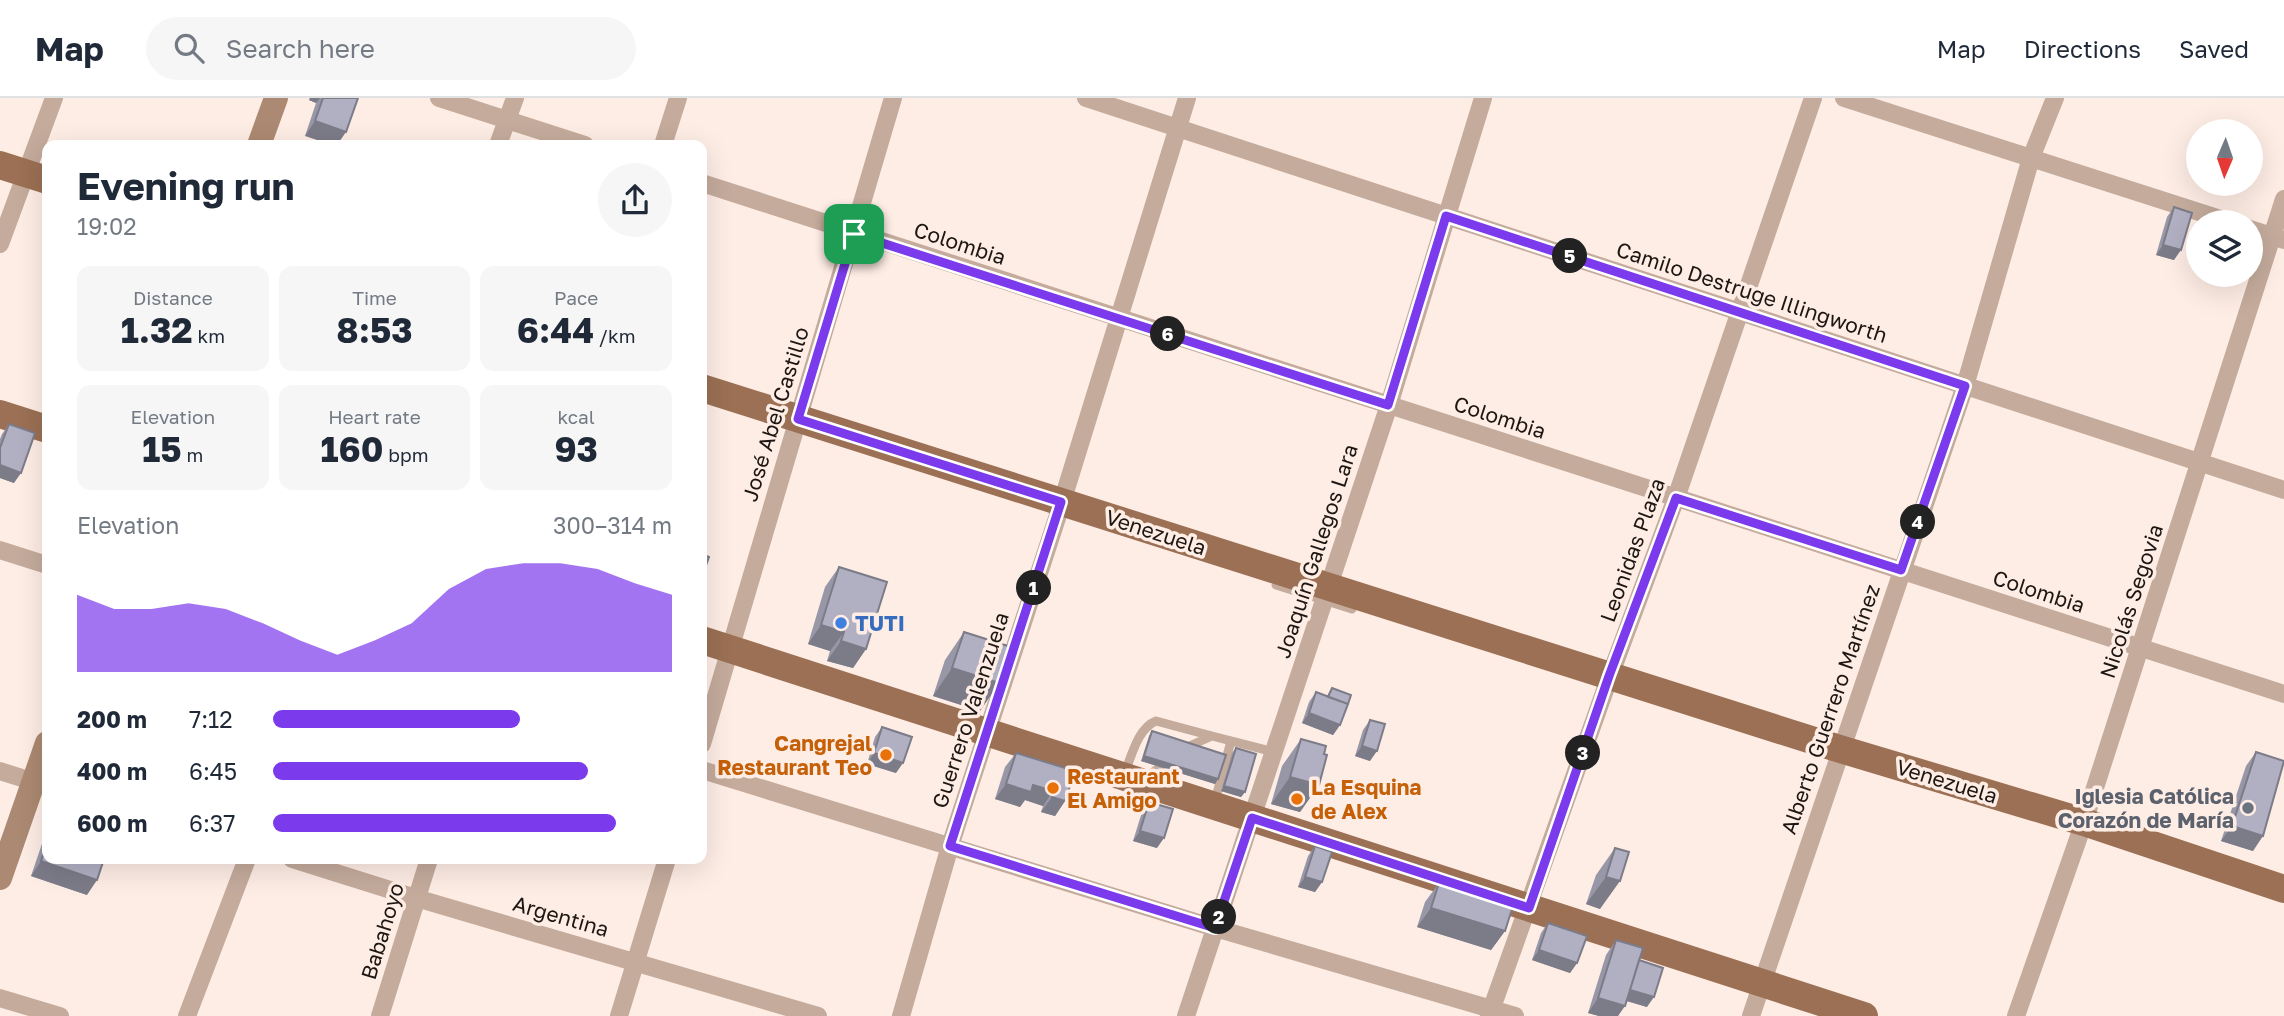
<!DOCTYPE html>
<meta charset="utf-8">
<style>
body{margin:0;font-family:"Golos Text",sans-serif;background:#f6f6f7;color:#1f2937;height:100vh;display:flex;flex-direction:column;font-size:26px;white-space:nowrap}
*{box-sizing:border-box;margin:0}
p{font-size:23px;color:#747a83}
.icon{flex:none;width:38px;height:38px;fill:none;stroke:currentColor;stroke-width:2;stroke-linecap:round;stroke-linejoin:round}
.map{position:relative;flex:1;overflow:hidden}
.details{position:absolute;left:42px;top:42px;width:665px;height:724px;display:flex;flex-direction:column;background:#fff;border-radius:14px;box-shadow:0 7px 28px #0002}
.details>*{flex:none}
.needle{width:46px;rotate:182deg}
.tools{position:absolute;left:2186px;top:21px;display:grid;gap:14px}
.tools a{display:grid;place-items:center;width:77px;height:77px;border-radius:50%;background:#fff;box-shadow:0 7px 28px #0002;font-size:35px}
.pin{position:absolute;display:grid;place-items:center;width:60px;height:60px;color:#fff;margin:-30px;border-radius:14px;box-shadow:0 4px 10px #0006}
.km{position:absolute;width:35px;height:35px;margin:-18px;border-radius:50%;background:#222;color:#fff;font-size:19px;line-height:35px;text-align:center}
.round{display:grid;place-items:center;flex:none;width:74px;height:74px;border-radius:37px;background:#f6f6f7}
.summary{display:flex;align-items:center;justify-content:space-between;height:119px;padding:0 35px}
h1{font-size:38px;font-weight:700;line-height:52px}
.stats{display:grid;grid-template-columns:repeat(3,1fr);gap:10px;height:119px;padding:7px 35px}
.stats div{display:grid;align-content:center;border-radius:14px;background:#f6f6f7;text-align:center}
.stats b{font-size:35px;font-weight:700}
.stats small{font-size:19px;font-weight:400}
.stats p{font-size:19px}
.chart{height:196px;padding:14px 35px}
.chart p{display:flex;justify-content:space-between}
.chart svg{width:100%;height:126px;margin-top:7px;fill:#7c3aed;opacity:.7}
ul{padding:0 35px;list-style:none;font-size:23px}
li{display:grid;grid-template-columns:112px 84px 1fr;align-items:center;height:52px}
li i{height:18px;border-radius:9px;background:#7c3aed}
header{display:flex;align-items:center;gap:42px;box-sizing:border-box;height:98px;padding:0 35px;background:#fff;border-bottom:2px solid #e0e1e3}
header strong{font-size:33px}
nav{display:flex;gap:38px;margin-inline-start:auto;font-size:24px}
.search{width:490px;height:63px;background:#f6f6f7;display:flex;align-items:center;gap:18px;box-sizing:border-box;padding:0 24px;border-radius:38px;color:#747a83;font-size:26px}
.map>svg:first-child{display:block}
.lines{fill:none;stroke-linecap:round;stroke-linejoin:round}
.lane{stroke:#c4ab9c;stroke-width:9}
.street{stroke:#c4ab9c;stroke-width:18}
.secondary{stroke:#ac8972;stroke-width:24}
.primary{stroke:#9b7054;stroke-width:28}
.wall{fill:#9897a8}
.shaded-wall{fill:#7c7b88}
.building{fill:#b1b0c3;stroke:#7c7b88;stroke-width:2}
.route-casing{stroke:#fff;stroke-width:14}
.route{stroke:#7c3aed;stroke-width:9}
.shop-dot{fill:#3f7fe0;stroke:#feede5;stroke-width:2.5}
.food-dot{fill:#e8710a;stroke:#feede5;stroke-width:2.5}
.worship-dot{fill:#6b7280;stroke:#feede5;stroke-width:2.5}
.labels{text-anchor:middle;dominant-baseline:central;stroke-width:7;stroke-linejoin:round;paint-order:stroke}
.street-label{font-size:21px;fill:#1d1612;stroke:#feede5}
.shop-label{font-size:21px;font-weight:bold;fill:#366cbe;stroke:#feede5;text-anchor:start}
.food-label{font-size:21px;font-weight:bold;fill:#c56008;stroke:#feede5;text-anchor:start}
.worship-label{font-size:21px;font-weight:bold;fill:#5b616d;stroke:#feede5;text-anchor:end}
</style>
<header>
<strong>Map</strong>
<div class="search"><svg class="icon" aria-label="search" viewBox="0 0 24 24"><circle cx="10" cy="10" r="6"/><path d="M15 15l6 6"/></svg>Search here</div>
<nav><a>Map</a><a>Directions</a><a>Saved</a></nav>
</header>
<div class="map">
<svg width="2284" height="918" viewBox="0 0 2284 918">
<rect width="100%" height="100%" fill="#feede5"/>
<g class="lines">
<path class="lane" d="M1276 487 1352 511
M1185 650 1212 638 1274 654
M1125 674C1132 657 1138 630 1156 623L1212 638
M1144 681 1160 669
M1215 703 1231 643"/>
<path class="street" d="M439 0 585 47
M1086 0 2284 392
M1844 0 2230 124
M498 47 515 0
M663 47 678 0
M702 85 2284 596
M2250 131 2284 142
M0 146 54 0
M0 452 47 467
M702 646 893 0
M702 672 1215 830 1515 918
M0 673 47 688
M292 761 416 800 818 918
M0 900 60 918
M187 918 247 761
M380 918 429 761
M619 918 667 761
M901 918 950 748 1058 417 1187 0
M1186 918 1389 307 1483 0
M1489 918 1610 578 1676 400 1813 0
M1751 918 1965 288 2031 60 2055 0
M2016 918 2084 724 2284 101"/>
<path class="secondary" d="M259 47 276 0
M0 780 47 645"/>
<path class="primary" d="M0 67 47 82
M702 290 1840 651 2084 724 2284 791
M0 316 47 331
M702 542 1864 918"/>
</g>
<path class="wall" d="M310 0H358L305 38 316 5 309 2Z
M2174 109V162L2156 157 2167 119Z
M9 326 14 385 0 380V341L2 336Z
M47 375V391L42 390Z
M839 469 866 551 853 570 827 563 830 553 808 546 825 489Z
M964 534 999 585 980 613 933 598 945 562Z
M1332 590 1340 627 1333 637 1302 625 1309 604 1316 594 1327 598Z
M1370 622V663L1355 658 1363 632Z
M882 629 896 675 867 666 875 639Z
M1152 633 1218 681 1215 686 1141 663 1149 638Z
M1301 641 1324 656 1319 687 1300 714 1271 706 1282 668Z
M1236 650 1245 694 1241 699 1221 693 1232 655Z
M2256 654 2253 753 2221 743 2246 668Z
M1016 655 1065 703 1055 718 1041 714 1043 708 1025 702 1020 709 995 701 1005 669Z
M1149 704 1157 750 1133 743 1142 714Z
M47 731V761L87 797 31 778Z
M1315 748 1322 784 1315 794 1298 789 1308 758Z
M1615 750 1600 811 1586 806 1596 777Z
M1439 785 1505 833 1491 852 1417 829 1425 804Z
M1548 825 1577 865 1570 875 1532 862 1541 835Z
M1616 842 1639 862 1647 909 1626 903 1618 918H1599L1588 915 1606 857Z"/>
<path class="shaded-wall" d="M310 0H320L316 5 309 2Z
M315 23 346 34 337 47H332L305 38Z
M2163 147 2181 152 2174 162 2156 157Z
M0 367 21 375 14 385 0 380Z
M47 382V391L42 390Z
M821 527 844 534 830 553 808 546Z
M841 543 866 551 853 570 827 563Z
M952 570 999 585 980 613 933 598Z
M1309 615 1340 627 1333 637 1302 625Z
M1362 648 1377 653 1370 663 1355 658Z
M874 655 903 665 896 675 867 666Z
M1144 658 1218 681 1215 686 1141 663Z
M1290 679 1319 687 1300 714 1271 706Z
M1006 686 1033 687 1053 693 1043 708 1025 702 1020 709 995 701Z
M1224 688 1245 694 1241 699 1221 693Z
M1052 699 1065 703 1055 718 1041 714Z
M2232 728 2263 738 2253 753 2221 743Z
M1140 733 1164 740 1157 750 1133 743Z
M41 763 97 782 87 797 31 778Z
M1305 779 1322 784 1315 794 1298 789Z
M1606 779 1620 783 1600 811 1586 806Z
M1431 810 1505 833 1491 852 1417 829Z
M1539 852 1577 865 1570 875 1532 862Z
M1628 891 1654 899 1647 909 1621 901Z
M1598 900 1625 908 1618 918H1599L1588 915Z"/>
<path class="building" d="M323 0H358L346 34 315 23Z
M199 44 208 47H198Z
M2174 109 2192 115 2181 152 2163 147Z
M9 326 35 335 21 375 0 367V350Z
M702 456 709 459 702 478Z
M839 469 887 484 866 551 841 543 844 534 821 527Z
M964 534 1011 549 999 585 952 570Z
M1332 590 1351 597 1348 606 1328 599Z
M1316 594 1348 606 1340 627 1309 615Z
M1370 622 1385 626 1377 653 1362 648Z
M882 629 912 639 903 665 874 655Z
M1152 633 1226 657 1218 681 1144 658Z
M1301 641 1326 648 1324 656 1327 657 1319 687 1290 679Z
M1236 650 1256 656 1245 694 1224 688Z
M2256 654 2284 663 2263 738 2232 728Z
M1016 655 1075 673 1065 703 1052 699 1053 693 1033 687 1031 694 1006 686Z
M1149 704 1173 711 1164 740 1140 733Z
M47 746V761H104L97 782 41 763Z
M1315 748 1332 754 1322 784 1305 779Z
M1615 750 1629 754 1620 783 1606 779Z
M1439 785 1513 808 1505 833 1431 810Z
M1548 825 1587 838 1577 865 1539 852Z
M1616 842 1643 850 1625 908 1598 900Z
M1639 862 1663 870 1654 899 1630 892Z"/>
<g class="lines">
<defs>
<path id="route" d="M1446 118 1965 288 1901 472 1676 400 1609 578 1529 810 1252 720 1215 830 950 748 1061 404 798 321 854 136 1388 307Z"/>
</defs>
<use href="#route" class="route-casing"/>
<use href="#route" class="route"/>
</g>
<circle class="shop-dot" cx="841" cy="525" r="7"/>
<g class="food-dot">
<circle cx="886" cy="657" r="7"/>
<circle cx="1053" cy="690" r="7"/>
<circle cx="1297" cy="701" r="7"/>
</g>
<circle class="worship-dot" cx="2248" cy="710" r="7"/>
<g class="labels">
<g class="street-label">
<text transform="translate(960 145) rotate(18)">Colombia</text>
<text transform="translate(1752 194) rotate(18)">Camilo Destruge Illingworth</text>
<text transform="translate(775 316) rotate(-73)">José Abel Castillo</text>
<text transform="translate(1500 319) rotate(18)">Colombia</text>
<text transform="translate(1156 434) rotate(18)">Venezuela</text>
<text transform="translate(1632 452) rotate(-70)">Leonidas Plaza</text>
<text transform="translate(1316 453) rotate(-72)">Joaquín Gallegos Lara</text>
<text transform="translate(2039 493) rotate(18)">Colombia</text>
<text transform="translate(2131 503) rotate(-72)">Nicolás Segovia</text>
<text transform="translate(1830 611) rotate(-71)">Alberto Guerrero Martínez</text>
<text transform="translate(970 612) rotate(-72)">Guerrero Valenzuela</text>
<text transform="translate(1947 683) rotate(17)">Venezuela</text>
<text transform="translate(561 818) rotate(16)">Argentina</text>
<text transform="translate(382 833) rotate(-73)">Babahoyo</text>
</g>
<g class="shop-label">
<text x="855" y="525">TUTI</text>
</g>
<g class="food-label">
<text x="872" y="645" text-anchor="end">Cangrejal<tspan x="872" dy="24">Restaurant Teo</tspan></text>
<text x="1067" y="678">Restaurant<tspan x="1067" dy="24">El Amigo</tspan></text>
<text x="1311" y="689">La Esquina<tspan x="1311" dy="24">de Alex</tspan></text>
</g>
<g class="worship-label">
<text x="2234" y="698">Iglesia Católica<tspan x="2234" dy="24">Corazón de María</tspan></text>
</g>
</g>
</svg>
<div class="tools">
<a><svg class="needle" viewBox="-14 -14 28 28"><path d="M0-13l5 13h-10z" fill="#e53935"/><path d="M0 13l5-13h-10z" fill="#747a83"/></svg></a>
<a><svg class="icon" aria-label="layers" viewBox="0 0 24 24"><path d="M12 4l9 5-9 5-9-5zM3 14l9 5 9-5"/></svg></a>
</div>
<div class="pin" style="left:854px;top:136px;background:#1e9e55"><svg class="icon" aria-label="arrive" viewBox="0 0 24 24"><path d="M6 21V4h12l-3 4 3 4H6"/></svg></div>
<b class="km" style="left:1034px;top:490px">1</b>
<b class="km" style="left:1219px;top:819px">2</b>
<b class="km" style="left:1583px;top:655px">3</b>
<b class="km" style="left:1918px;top:424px">4</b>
<b class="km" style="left:1570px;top:158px">5</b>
<b class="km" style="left:1168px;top:236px">6</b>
<section class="details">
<div class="summary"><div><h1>Evening run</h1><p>19:02</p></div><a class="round"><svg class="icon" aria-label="share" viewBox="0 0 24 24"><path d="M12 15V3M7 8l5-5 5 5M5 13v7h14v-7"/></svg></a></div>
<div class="stats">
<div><p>Distance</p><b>1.32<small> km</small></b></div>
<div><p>Time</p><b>8:53</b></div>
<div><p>Pace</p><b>6:44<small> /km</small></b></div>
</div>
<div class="stats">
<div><p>Elevation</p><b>15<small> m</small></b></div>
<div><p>Heart rate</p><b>160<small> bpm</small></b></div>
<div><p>kcal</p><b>93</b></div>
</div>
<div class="chart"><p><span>Elevation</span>300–314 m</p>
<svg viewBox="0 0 160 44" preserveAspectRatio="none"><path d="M0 44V17L10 22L20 22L30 20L40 22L50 27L60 33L70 38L80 33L90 27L100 15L110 8L120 6L130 6L140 8L150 13L160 17V44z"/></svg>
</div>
<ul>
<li><b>200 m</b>7:12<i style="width:62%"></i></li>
<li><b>400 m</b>6:45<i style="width:79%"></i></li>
<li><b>600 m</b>6:37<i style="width:86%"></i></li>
</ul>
</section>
</div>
